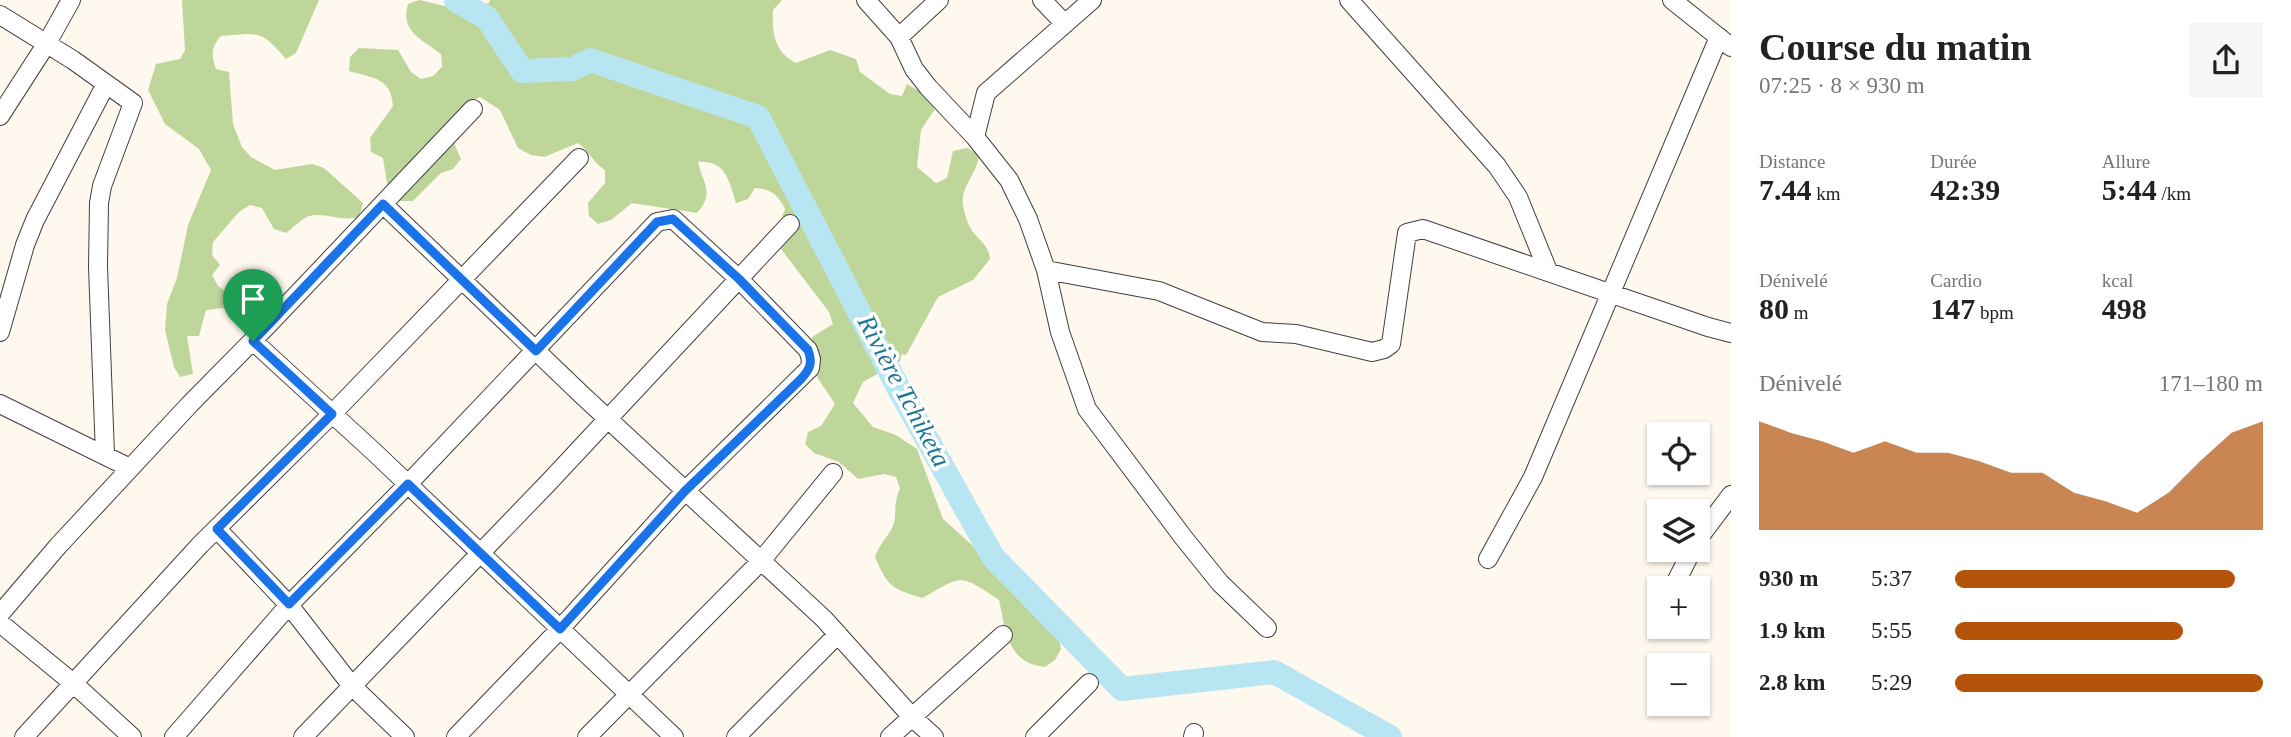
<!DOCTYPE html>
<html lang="fr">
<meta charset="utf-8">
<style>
body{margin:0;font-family:Georgia,serif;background:#f6f6f6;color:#222;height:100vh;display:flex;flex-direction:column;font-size:26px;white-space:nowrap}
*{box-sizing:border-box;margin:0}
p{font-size:23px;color:#767676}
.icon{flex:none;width:38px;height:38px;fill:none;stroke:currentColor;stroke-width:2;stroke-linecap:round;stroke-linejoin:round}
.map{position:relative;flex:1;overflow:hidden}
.drawer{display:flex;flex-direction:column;background:#fff;width:560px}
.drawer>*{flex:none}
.fabs{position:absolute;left:1647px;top:422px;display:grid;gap:14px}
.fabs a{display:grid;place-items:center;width:63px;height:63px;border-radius:0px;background:#fff;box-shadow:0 2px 5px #0004;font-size:35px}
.pin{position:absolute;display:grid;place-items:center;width:60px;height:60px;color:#fff;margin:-72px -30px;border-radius:50% 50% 50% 0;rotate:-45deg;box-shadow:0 0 7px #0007}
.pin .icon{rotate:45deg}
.round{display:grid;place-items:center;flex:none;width:74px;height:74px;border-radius:0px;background:#f6f6f6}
.overview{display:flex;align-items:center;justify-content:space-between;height:119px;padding:0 28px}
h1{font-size:38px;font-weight:800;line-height:52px}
.stats{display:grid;grid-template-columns:repeat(3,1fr);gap:10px;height:119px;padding:7px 28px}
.stats div{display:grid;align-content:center}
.stats b{font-size:30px;font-weight:800}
.stats small{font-size:19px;font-weight:400}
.stats p{font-size:19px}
.chart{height:196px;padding:14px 28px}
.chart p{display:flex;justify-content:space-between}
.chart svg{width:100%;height:126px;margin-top:7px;fill:#b45309;opacity:.7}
ul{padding:0 28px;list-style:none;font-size:23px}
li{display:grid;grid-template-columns:112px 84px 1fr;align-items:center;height:52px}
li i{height:18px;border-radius:9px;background:#b45309}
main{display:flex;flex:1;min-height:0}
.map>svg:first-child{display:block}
.forest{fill:#bfd69b}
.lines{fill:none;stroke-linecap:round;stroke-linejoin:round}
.river{stroke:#b7e6f2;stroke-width:24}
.minor-casing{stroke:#404040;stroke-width:20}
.minor{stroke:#fff;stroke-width:18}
.route-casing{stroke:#fff;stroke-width:14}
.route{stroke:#1a73e8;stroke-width:9}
.labels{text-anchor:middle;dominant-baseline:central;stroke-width:7;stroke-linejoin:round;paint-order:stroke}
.water-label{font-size:26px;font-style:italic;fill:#1f7796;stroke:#fff}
</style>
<main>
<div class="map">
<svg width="1731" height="737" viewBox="0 0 1731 737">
<rect width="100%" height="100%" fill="#fef8ef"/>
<path class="forest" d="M182 0H319L296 53 286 59C260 29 259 33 221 36 211 47 211 55 216 69L229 72 233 124 242 147 251 157 275 170 312 164 324 168 363 203 359 217C340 222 325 212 309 216 301 219 293 228 286 233L274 229 262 208 250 205 239 212 213 242 212 255 220 265 212 275 218 286 230 294 231 307 206 310 199 336H187L193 374 180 377 174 367 165 330 167 304 177 278 188 225 211 170 199 149 165 124 148 90 156 64 180 59 185 50Z
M419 0 458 9 489 3 490 0H782L773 10C772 33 774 52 796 63L830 50 856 59 860 72 890 94 902 96 907 84 929 97 935 109 921 130 917 167 936 183 947 178 953 151 967 148 979 154C978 174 960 186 963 206 965 214 968 226 973 232 981 242 989 246 990 259L973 280 938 297 906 355 902 354 900 361 863 382 853 403 873 427 896 435 917 449 943 519 1020 588 1059 637 1061 649 1055 660 1045 667C1007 663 1006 631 999 600 960 574 963 574 923 598 892 589 888 587 875 557 879 545 886 539 892 528 898 518 892 505 900 489L896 477 884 474 858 479 839 462 814 453 805 444 808 432 821 426 835 404 815 374 812 337 833 324 829 312 778 245 776 233 785 209C778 195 771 189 755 188L748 199 736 203C729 181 726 160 698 162 703 184 715 193 697 213L632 203 611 220 598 224 589 216 588 203 605 183V170C592 162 590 151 578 143L544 157 531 155 518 148 500 110 480 97 469 102 450 134 461 159 453 169 441 173 413 201H401L389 196 383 158 371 152 370 138 393 106C391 77 372 78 349 71L350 57 359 48 398 50 411 72 421 79 433 76 442 67 441 54C422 39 400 32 408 4Z"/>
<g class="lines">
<path class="river" d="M456 0 487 18 522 71 573 69 590 60 758 117 900 391 993 557 1122 689 1274 672 1390 737"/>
<defs>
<path id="minor" d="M866 0 899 37 914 69 928 87 975 137 1009 180 1028 219 1046 270 1060 332 1087 409 1183 537 1220 583 1267 628
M1042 0 1065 24
M1349 0 1497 166 1518 197 1548 271
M1672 0 1731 47
M0 15 73 60 133 103 102 186 99 203 98 267 105 455
M899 37 939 0
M0 116 47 43 71 0
M975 137 986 93 1092 0
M383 204 582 395 824 619 912 717 934 737
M1046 270 1159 291 1262 332 1296 334 1372 352 1384 349 1391 344 1407 233 1423 229 1708 327 1731 333
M0 332 25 245 35 220 106 84
M253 341 373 451 674 737
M0 404 130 468
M217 529 289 605 352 686 405 737
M1698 539 1731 495
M1488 559 1533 477 1719 37
M1673 588 1692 550
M0 614 58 546 190 404 267 326 473 109
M0 623 73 683 132 737
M24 737 200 545 332 414 579 158
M174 737 289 605 408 484 657 222 673 219 739 279 808 350 811 359 810 368 685 491 560 629 456 737
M303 737 548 483 790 224
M587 737 761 561 833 473
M736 737 838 634
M890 737 1003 635
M1035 737 1089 683
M1193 737 1194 733"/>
</defs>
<use href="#minor" class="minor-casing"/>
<use href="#minor" class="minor"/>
</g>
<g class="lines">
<defs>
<path id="route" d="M383 204 536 351 657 222 673 219 739 279 808 350C813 363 810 369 801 379L685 491 560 629 408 484 289 604 217 529 332 414 253 341Z"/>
</defs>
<use href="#route" class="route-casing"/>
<use href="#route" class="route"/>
</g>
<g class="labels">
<g class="water-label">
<text transform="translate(904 391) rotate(62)">Rivière Tchiketa</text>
</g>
</g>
</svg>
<div class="fabs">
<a><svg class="icon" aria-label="locate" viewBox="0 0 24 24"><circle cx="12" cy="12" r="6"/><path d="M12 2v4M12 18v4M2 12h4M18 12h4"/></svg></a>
<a><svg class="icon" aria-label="layers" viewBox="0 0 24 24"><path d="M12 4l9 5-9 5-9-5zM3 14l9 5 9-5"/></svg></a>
<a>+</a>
<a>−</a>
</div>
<div class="pin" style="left:253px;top:341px;background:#1e9e55"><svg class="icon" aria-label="arrive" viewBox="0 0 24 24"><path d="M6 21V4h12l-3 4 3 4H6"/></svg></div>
</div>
<section class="drawer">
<div class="overview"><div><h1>Course du matin</h1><p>07:25 · 8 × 930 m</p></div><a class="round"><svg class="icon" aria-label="share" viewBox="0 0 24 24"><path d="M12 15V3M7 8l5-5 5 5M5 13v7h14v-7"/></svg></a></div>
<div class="stats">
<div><p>Distance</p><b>7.44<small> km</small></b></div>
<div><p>Durée</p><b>42:39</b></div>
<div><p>Allure</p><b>5:44<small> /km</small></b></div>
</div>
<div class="stats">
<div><p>Dénivelé</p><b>80<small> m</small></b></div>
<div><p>Cardio</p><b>147<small> bpm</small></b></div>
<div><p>kcal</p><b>498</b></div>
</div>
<div class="chart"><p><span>Dénivelé</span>171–180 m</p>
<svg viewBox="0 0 160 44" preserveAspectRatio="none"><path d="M0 44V6L10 10L20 13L30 17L40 13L50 17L60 17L70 20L80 24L90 24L100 31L110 34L120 38L130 31L140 20L150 10L160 6V44z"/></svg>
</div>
<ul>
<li><b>930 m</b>5:37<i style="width:91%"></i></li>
<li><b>1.9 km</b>5:55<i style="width:74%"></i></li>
<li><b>2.8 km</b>5:29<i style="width:100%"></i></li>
</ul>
</section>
</main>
